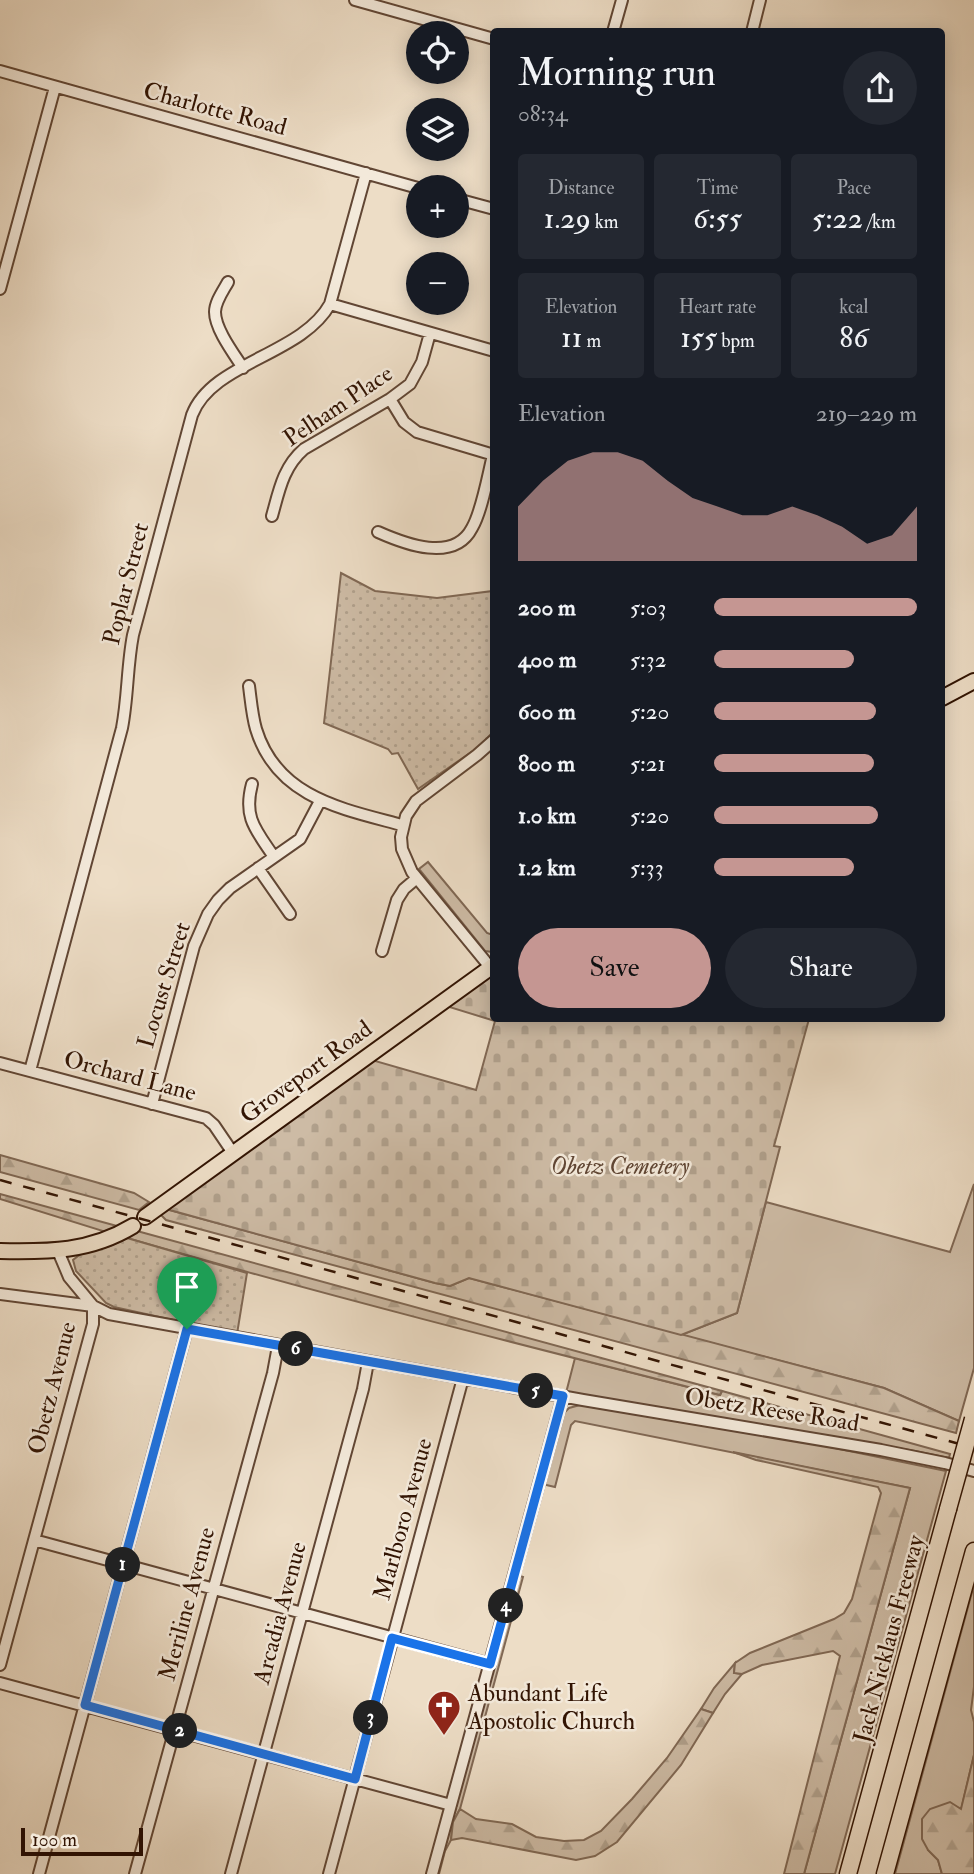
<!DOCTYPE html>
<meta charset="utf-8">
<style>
body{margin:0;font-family:"IM FELL Double Pica",serif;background:#242831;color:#f1f3f6;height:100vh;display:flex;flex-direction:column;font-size:26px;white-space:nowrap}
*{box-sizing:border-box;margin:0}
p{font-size:23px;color:#9ea1a6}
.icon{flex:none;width:38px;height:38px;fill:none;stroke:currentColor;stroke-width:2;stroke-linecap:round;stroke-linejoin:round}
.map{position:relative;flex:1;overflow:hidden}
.panel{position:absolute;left:490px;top:28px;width:455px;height:994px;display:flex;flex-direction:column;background:#171b24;border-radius:7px;box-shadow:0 4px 18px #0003}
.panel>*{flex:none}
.fabs{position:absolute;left:406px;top:21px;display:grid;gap:14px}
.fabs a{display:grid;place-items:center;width:63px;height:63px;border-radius:50%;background:#171b24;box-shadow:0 4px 18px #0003;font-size:35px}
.scale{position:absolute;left:21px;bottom:18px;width:122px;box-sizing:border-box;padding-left:7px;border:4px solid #321403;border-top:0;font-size:19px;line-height:24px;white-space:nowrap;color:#321403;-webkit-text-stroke:5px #f3e9da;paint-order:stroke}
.pin{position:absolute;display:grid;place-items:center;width:60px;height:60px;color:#fff;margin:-72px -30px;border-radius:50% 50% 50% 0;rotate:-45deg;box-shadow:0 0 7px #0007}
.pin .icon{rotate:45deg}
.km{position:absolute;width:35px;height:35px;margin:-18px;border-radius:50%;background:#222;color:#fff;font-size:19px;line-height:35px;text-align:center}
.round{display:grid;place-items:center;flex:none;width:74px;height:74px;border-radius:37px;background:#242831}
.headline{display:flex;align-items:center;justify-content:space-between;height:119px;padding:0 28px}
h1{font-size:38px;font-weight:600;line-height:52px}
.metrics{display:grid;grid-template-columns:repeat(3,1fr);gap:10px;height:119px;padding:7px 28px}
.metrics div{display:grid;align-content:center;border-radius:7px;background:#242831;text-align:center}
.metrics b{font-size:30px;font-weight:600}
.metrics small{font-size:19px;font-weight:400}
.metrics p{font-size:19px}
.chart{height:196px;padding:14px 28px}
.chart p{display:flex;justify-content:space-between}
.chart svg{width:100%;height:126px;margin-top:7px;fill:#c59692;opacity:.7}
.primary-button{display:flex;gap:14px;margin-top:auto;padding:14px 28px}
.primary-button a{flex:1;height:80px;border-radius:42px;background:#c59692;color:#111;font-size:28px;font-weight:600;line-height:80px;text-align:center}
.primary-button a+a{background:#242831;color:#f1f3f6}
ul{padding:0 28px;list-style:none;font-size:23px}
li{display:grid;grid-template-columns:112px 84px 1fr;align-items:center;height:52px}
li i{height:18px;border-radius:9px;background:#c59692}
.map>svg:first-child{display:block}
.green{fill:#cdbba5;stroke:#806854;stroke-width:2}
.forest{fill:url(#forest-firs);stroke:#806854;stroke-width:2}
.cemetery{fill:url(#cemetery-stones);stroke:#806854;stroke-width:2}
.park{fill:url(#park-dots);stroke:#806854;stroke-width:2}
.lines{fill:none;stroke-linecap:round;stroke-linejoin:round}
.minor-casing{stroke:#614634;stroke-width:14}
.major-casing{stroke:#321403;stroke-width:18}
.highway-casing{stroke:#321403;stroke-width:19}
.minor{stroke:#f3e9da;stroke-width:10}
.major{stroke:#edddc6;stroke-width:14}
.highway{stroke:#edddc6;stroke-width:16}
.rail{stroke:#321403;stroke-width:2.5;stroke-dasharray:12 12;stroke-linecap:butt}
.highway-bridge-casing{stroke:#321403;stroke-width:19;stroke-linecap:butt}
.highway-bridge{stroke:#edddc6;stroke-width:16}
.route-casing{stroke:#fff;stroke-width:14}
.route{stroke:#1a73e8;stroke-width:9}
.labels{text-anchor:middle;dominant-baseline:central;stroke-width:5;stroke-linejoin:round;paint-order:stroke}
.street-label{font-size:24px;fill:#321403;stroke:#f3e9da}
.park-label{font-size:24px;font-style:italic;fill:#604634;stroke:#f3e9da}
.poi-label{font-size:24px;fill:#321403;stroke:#f3e9da;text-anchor:start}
</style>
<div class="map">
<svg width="974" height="1874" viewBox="0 0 974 1874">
<defs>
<pattern id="forest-firs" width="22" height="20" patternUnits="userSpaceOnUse" patternTransform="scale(1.75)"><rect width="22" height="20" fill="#cdbba5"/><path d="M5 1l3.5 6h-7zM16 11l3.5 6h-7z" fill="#b0a08c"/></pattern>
<pattern id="cemetery-stones" width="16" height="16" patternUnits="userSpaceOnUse" patternTransform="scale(1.75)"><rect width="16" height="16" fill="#cdbba5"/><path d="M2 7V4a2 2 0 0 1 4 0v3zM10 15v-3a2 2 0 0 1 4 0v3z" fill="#b0a08c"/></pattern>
<pattern id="park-dots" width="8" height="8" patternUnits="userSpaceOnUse" patternTransform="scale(1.75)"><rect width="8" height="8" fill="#cdbba5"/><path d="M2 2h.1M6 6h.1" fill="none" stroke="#b0a08c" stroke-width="1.8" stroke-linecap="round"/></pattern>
</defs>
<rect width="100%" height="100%" fill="#edddc6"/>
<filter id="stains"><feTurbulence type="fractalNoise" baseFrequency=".00286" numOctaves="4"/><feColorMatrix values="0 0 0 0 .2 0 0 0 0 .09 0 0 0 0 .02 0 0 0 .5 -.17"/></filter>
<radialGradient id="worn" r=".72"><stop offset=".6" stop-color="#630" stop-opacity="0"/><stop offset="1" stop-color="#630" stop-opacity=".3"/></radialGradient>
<path class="green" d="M428 862 487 933 493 935V952L485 951 419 869Z
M974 1184V1368L959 1421 884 1388 681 1335 737 1313 766 1202 950 1252Z
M575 1358 720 1395 722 1391 950 1454 949 1458 915 1451 566 1393Z
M580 1405 825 1446 946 1471 835 1874H804L910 1488 575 1421 571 1425 555 1487 542 1484 563 1414 569 1408Z
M517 1575 523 1577 460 1809 453 1822 451 1840 445 1851 439 1874H435Z
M974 1585V1687L971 1710 974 1722V1755L961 1810 928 1850 938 1860 942 1874H895Z
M735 1663 734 1673 742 1674 725 1694 713 1713 701 1709 714 1688Z"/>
<path class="forest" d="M0 1155 134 1193 149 1202 139 1210 0 1172Z
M0 1194 117 1226 109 1233 0 1199Z
M166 1209 435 1283 450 1286 469 1278 884 1388 959 1421 956 1433 166 1220 159 1213Z
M137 1231 722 1391 720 1395C522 1345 324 1295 127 1238Z
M733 1452 910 1488 804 1874H784L840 1656 833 1651 762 1665 742 1674 734 1673 735 1663 750 1653 834 1619 844 1613 852 1599 881 1493 878 1487 756 1460Z
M701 1709 713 1713 681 1765 617 1842 595 1856 576 1860 462 1838 451 1840 453 1822 460 1809 476 1819 512 1824 536 1837 564 1841 584 1840 601 1831 632 1799 667 1758Z
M974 1755V1874H942L938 1860 928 1850 922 1839V1819L930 1809 950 1802 961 1809Z"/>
<path class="cemetery" d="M493 972 494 1018 809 1019 774 1146 780 1147 737 1313 681 1335 469 1278 450 1286 435 1283 166 1209 372 1060 476 1090 495 1021 446 1006Z"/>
<path class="park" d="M341 573 375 591 437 598 493 591V732L480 746 418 789 398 753 392 754 388 749 324 723Z
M127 1238 247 1273 237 1334 114 1307 106 1303 76 1271 73 1260 82 1253 110 1246Z"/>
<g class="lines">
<defs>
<path id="minor" d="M355 0 494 39
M613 32 622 0
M752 32 760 0
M0 71 418 188
M457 199 494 209
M228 282C223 291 215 302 215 312 215 329 234 354 243 368
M0 289 55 87
M330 304 494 351
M390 399 404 422 417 432 494 455
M272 516C279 491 283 467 304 449L390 399 410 384 422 362 430 333
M378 532C405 544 454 563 472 528 482 511 488 475 493 455
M249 686C251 701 252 715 256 729 277 798 343 809 402 825
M252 784C243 818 256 830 274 857
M258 868 290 914
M382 951 397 900 404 889 417 878
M490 967 412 872 402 849 401 837 406 816 416 801 477 755 494 740
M0 1063 206 1118 214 1125 233 1153
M30 1071 122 728C128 697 127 666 133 635L192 415C212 362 302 355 330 304L366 173
M152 1104 194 946 208 914 218 900 230 888 300 839 320 801
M0 1294 93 1306 109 1314 583 1400 881 1450 945 1463 974 1471
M34 1540 490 1664
M0 1665 93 1324V1306L69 1277 58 1251
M0 1683 451 1805
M39 1874 187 1329
M135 1874 273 1373 278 1346
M231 1874 363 1389 368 1362
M329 1874 463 1378
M432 1874 563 1396"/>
<path id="major" d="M942 698 974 681
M145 1217 494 965
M0 1251C49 1252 90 1252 133 1226"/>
<path id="highway" d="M848 1874 948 1509
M885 1874 974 1551"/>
</defs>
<use href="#minor" class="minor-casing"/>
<use href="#major" class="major-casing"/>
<use href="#highway" class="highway-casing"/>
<use href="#minor" class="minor"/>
<use href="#major" class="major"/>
<use href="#highway" class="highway"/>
<path class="rail" d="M0 1180 974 1448"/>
<defs>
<path id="highway-bridge" d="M948 1509 973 1419"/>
</defs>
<use href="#highway-bridge" class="highway-bridge-casing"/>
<use href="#highway-bridge" class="highway-bridge"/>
</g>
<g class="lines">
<defs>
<path id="route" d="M187 1329 563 1396 490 1664 392 1638 355 1779 85 1705Z"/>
</defs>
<use href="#route" class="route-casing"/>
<use href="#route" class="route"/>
</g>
<defs>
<symbol id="church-pin" viewBox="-11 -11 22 30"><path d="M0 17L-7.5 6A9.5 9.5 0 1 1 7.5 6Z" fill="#8f2418" stroke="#f3e9da"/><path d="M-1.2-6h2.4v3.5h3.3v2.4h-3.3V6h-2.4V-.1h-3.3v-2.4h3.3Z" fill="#fff"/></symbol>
</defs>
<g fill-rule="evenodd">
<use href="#church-pin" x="425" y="1688" width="38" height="52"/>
</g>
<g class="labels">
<g class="street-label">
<text transform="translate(215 109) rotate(15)">Charlotte Road</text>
<text transform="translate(338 406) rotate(-34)">Pelham Place</text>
<text transform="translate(126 584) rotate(-76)">Poplar Street</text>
<text transform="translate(164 985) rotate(-73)">Locust Street</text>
<text transform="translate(306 1072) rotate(-36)">Groveport Road</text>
<text transform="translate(130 1076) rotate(15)">Orchard Lane</text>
<text transform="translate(52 1388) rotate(-76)">Obetz Avenue</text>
<text transform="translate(772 1410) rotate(9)">Obetz Reese Road</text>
<text transform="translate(403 1519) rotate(-75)">Marlboro Avenue</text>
<text transform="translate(187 1604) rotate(-75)">Meriline Avenue</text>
<text transform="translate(280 1613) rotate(-75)">Arcadia Avenue</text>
<text transform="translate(889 1639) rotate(-75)">Jack Nicklaus Freeway</text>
</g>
<g class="park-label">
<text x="620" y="1166">Obetz Cemetery</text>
</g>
<g class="poi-label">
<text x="468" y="1693">Abundant Life<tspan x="468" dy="28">Apostolic Church</tspan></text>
</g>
</g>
<rect width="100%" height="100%" filter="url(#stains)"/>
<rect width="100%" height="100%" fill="url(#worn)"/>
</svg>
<div class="fabs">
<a><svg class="icon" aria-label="locate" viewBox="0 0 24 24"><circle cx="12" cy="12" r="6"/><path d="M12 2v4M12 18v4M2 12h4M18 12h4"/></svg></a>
<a><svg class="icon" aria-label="layers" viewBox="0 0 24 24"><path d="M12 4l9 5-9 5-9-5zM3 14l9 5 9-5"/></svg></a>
<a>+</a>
<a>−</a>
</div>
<div class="scale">100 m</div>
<div class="pin" style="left:187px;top:1329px;background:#1e9e55"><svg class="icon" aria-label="arrive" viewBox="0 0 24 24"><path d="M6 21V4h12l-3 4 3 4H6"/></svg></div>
<b class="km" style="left:123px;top:1565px">1</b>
<b class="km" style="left:180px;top:1731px">2</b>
<b class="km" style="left:371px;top:1718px">3</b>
<b class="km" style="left:506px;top:1606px">4</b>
<b class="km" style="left:536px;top:1391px">5</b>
<b class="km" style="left:296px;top:1349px">6</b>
<section class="panel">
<div class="headline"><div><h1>Morning run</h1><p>08:34</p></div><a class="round"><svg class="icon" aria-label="share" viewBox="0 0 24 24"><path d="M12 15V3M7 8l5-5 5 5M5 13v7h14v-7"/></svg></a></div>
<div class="metrics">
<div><p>Distance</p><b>1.29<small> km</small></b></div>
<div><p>Time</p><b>6:55</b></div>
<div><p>Pace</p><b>5:22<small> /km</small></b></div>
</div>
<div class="metrics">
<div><p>Elevation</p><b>11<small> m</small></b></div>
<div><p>Heart rate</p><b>155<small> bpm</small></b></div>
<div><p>kcal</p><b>86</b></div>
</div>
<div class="chart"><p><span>Elevation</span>219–229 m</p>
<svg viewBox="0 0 160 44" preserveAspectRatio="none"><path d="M0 44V25L10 16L20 9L30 6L40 6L50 9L60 16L70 22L80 25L90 28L100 28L110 25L120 28L130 32L140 38L150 35L160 25V44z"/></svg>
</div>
<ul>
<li><b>200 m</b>5:03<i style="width:100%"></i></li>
<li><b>400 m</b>5:32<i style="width:69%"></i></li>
<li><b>600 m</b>5:20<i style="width:80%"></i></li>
<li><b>800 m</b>5:21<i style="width:79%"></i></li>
<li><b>1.0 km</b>5:20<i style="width:81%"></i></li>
<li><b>1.2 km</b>5:33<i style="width:69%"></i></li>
</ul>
<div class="primary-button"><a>Save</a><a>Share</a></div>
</section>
</div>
